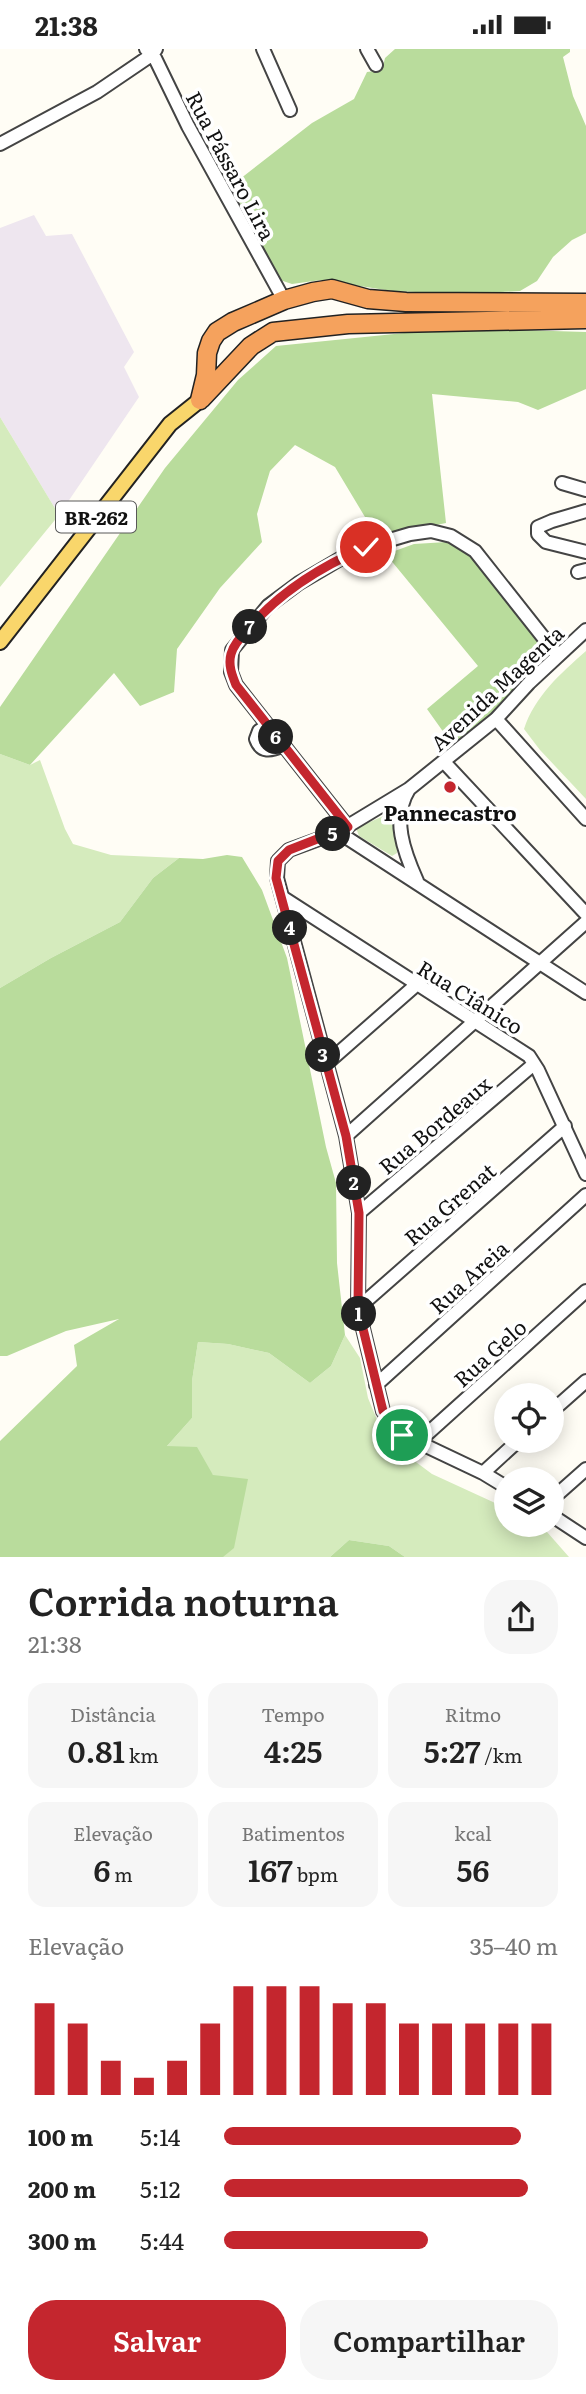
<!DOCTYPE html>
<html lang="pt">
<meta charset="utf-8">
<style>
body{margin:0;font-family:Literata,serif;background:#f6f6f6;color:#222;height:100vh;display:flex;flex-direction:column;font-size:26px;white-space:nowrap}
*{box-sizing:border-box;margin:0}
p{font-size:23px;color:#767676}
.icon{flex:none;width:38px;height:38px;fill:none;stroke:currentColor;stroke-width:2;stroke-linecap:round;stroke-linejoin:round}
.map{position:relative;height:1508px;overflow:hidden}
.drawer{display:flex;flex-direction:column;background:#fff;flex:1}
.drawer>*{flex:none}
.fabs{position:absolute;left:494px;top:1334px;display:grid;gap:14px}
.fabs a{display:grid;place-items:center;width:70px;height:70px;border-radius:50%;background:#fff;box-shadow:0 4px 18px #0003;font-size:35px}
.pin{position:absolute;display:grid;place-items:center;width:60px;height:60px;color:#fff;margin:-30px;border:4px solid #fff;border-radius:50%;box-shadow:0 2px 7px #0007}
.km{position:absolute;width:35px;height:35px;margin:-18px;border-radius:50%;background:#222;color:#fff;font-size:19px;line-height:35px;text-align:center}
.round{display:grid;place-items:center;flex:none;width:74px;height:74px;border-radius:28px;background:#f6f6f6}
.headline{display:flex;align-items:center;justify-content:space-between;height:119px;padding:0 28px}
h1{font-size:38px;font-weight:600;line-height:52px}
.metrics{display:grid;grid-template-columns:repeat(3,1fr);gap:10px;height:119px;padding:7px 28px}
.metrics div{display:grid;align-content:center;border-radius:18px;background:#f6f6f6;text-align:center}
.metrics b{font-size:30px;font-weight:600}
.metrics small{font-size:19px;font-weight:400}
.metrics p{font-size:19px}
.chart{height:196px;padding:14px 28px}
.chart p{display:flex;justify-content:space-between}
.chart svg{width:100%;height:126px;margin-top:7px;stroke:#c4262e;stroke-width:6}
.button{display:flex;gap:14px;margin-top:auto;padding:14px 28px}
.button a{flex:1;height:80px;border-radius:28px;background:#c4262e;color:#fff;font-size:28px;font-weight:600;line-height:80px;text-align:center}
.button a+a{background:#f6f6f6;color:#222}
ul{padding:0 28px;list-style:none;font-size:23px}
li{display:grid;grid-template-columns:112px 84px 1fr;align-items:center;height:52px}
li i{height:18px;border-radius:9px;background:#c4262e}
.status{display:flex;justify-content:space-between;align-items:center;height:49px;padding:0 35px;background:#fff;direction:ltr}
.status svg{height:19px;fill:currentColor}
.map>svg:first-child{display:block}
.industrial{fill:#eee6ef}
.green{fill:#d5ebbd}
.forest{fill:#b9dc9c}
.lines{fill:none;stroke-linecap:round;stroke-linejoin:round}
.minor-casing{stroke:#444;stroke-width:16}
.major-casing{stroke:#222;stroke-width:18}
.highway-casing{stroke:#222;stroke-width:21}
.minor{stroke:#fff;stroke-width:12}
.major{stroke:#f9d66b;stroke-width:14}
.highway{stroke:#f5a25d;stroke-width:18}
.route-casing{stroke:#fff;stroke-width:14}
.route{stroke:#c4262e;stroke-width:9}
.poi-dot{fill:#c4262e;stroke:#fff;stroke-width:2.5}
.labels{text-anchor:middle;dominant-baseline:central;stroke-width:7;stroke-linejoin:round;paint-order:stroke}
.shield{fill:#fff;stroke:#585858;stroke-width:2}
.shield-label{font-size:19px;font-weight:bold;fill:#111}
.street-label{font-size:21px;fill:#111;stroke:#fff}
.poi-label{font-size:21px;font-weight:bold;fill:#111;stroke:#fff}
</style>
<div class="status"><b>21:38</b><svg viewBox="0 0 49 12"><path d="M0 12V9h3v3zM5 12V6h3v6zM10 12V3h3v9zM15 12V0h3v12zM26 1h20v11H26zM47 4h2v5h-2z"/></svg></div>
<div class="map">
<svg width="586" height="1509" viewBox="0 0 586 1509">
<rect width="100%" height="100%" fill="#fffdf5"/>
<path class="industrial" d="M34 166 46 187 72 185 134 303 124 318 139 348 59 466 0 368V179Z"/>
<path class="green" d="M0 368 59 466 0 538Z
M586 602V750L540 701 524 680C535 647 560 625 586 602Z
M0 705 30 716 40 711 65 780 73 795 111 806 179 809 153 829 120 873 51 909 0 939Z
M395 762 397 804 392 807 359 787 356 779Z
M345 1286 360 1309 368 1349 385 1390 432 1425 506 1459V1475H540L569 1508H405L389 1497 349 1491 330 1508H222L213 1426 167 1397 192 1369V1332L198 1293 228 1295 269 1304 310 1334 331 1317Z"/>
<path class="forest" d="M395 0H570V3L563 8 573 47 586 77V184L572 191 553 208 537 232 520 242 463 245 392 242 321 231 292 235 280 231 231 137 312 74 354 50 367 23 382 21 385 9Z
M520 281 586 283V340L538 361 518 353 432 345 446 474 377 488 335 418 295 396 270 422 257 465 262 493 220 539 177 600 174 643 140 657 114 624 30 716 0 705V658L165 419 238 331 276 297 414 283Z
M447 493 472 507 552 610 493 667 454 698 427 660 478 617 389 509 378 508 414 495Z
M227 806 242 808 262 841 287 909 326 1098 336 1134 337 1214 345 1286 331 1317 310 1334 269 1304 228 1295 198 1293 192 1332V1369L167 1397 197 1398 213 1426 248 1430 234 1499 223 1508H0V1392L77 1317 74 1296 119 1270 66 1282 7 1307H0V939L51 909 120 873 153 829 179 809 203 810Z
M349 1491 389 1497 405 1508H330Z"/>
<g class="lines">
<defs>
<path id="minor" d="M146 0 153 5 188 77 284 251
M263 0 290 61
M367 0 376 16
M0 95 97 43 153 5 156 0
M562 434 586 441
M586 462 552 472 538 478V485L546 493 586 503
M578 523 586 521
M496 670 586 770
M268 676 259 682 256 690C261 704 271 702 283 696
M444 713 586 865
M409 740 338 783 289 801 278 812 277 829 346 1087 359 1164 358 1259 383 1362 392 1375 403 1386 483 1424 506 1438
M348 778 236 636 231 623 232 601 268 557 299 534 345 507 366 498 410 485 431 482 451 487 475 502 558 607
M338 783 586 944
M417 832C404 803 391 769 409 740L496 670 529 634 586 581
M282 848 529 1007 538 1021 586 1125
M326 1015 416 936
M346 1087 586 873
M359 1164 534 1015
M358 1259 565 1077
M376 1336 586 1146
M551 1363 586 1332
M417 1394 586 1242
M483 1424 519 1391
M551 1451 586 1420
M551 1466 586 1489"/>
<path id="major" d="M0 593 170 375 200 351"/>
<path id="highway" d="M201 350 251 297 273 283 348 275 586 270
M200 351 206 326 207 304 211 292 217 283 233 273 284 251 313 243 332 240 368 250 406 253 586 254"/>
</defs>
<use href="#minor" class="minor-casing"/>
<use href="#major" class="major-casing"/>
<use href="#highway" class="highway-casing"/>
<use href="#minor" class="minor"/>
<use href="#major" class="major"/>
<use href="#highway" class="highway"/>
</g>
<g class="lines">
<defs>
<path id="route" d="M366 498C322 517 281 542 250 578 243 586 234 594 231 605 228 616 232 626 236 636L348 778 289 801 278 812 276 829 346 1087 359 1164 358 1259 383 1362 392 1375 402 1386"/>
</defs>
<use href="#route" class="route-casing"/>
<use href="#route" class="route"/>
</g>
<circle class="poi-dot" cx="450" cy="738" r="7"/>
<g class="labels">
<rect class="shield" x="56" y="452.5" width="80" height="31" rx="5"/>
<g class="shield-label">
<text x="96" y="468">BR-262</text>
</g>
<g class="street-label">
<text transform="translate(232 116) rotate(62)">Rua Pássaro Lira</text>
<text transform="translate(496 638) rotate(-43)">Avenida Magenta</text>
<text transform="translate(471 947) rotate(32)">Rua Ciânico</text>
<text transform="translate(434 1075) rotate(-40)">Rua Bordeaux</text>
<text transform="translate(449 1154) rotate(-41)">Rua Grenat</text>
<text transform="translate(468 1227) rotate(-42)">Rua Areia</text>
<text transform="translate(489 1303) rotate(-42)">Rua Gelo</text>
</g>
<g class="poi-label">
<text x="450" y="762">Pannecastro</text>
</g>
</g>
</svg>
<div class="fabs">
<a><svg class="icon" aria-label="locate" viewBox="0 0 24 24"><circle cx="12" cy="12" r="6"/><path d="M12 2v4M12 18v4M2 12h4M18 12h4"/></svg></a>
<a><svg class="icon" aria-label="layers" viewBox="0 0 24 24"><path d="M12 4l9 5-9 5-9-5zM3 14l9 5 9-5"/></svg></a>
</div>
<div class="pin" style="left:402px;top:1386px;background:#1e9e55"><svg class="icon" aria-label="arrive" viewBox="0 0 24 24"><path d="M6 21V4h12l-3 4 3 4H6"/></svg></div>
<div class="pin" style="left:366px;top:498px;background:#d93025"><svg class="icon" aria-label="check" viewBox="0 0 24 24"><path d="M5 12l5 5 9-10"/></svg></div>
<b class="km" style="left:359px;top:1265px">1</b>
<b class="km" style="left:354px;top:1134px">2</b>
<b class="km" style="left:323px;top:1006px">3</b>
<b class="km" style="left:290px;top:879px">4</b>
<b class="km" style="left:333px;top:785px">5</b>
<b class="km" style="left:276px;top:688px">6</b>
<b class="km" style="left:250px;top:578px">7</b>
</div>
<section class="drawer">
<div class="headline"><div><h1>Corrida noturna</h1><p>21:38</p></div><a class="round"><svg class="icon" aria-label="share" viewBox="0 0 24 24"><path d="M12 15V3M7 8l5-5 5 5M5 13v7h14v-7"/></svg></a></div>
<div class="metrics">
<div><p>Distância</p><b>0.81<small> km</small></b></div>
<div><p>Tempo</p><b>4:25</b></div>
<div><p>Ritmo</p><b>5:27<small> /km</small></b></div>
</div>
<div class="metrics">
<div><p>Elevação</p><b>6<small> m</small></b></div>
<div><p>Batimentos</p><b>167<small> bpm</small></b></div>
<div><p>kcal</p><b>56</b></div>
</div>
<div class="chart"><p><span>Elevação</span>35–40 m</p>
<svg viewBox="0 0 160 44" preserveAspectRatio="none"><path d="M5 44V12M15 44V19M25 44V32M35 44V38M45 44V32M55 44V19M65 44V6M75 44V6M85 44V6M95 44V12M105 44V12M115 44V19M125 44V19M135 44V19M145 44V19M155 44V19"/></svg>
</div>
<ul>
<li><b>100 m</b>5:14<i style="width:89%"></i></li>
<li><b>200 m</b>5:12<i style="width:91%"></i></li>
<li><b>300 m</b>5:44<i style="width:61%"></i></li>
</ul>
<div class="button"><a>Salvar</a><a>Compartilhar</a></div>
</section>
